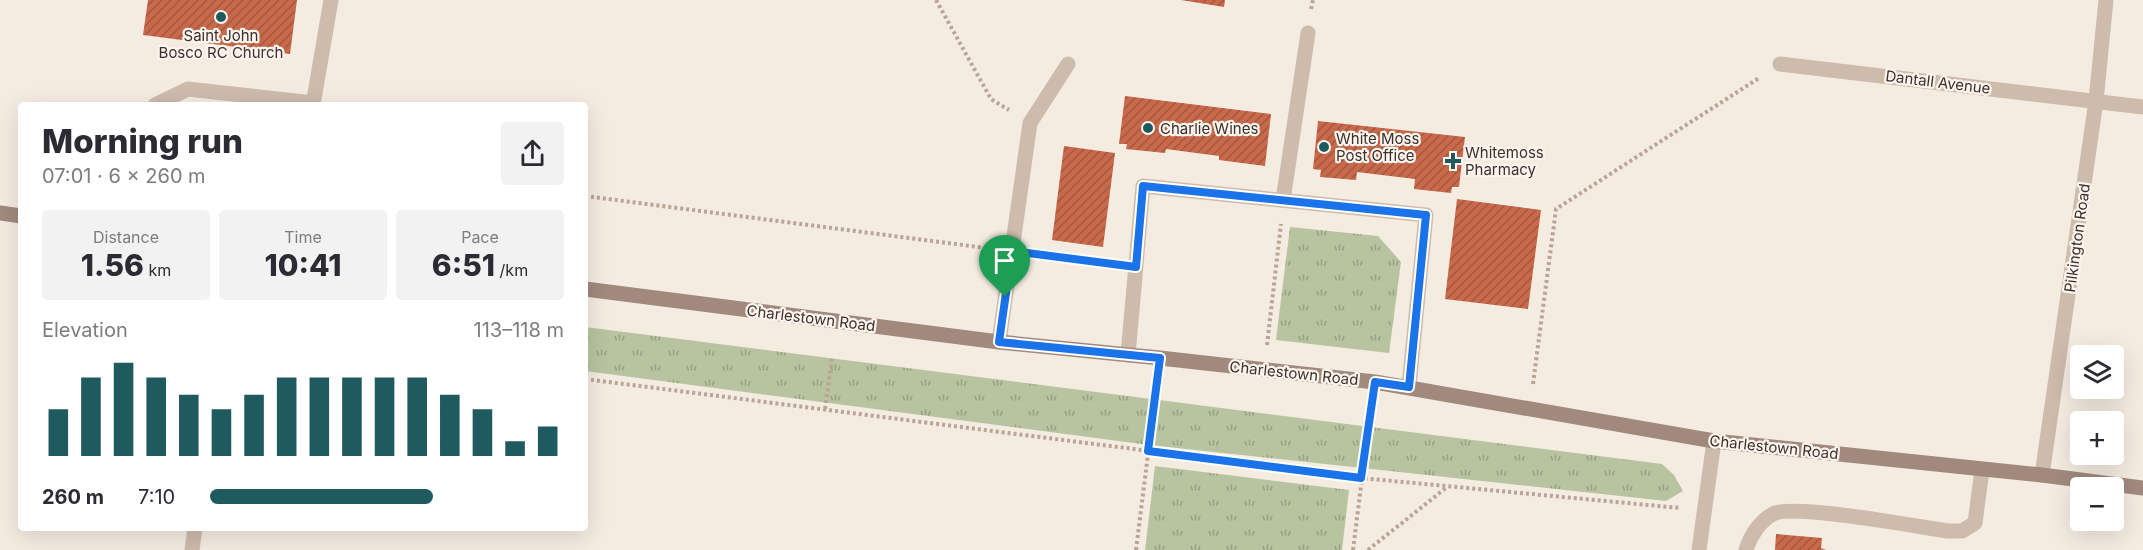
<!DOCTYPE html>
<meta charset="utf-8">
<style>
body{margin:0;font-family:Inter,sans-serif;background:#f2f2f3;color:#2b2b33;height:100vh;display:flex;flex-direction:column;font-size:22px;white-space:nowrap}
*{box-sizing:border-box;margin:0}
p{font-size:20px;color:#7c7c81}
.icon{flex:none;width:33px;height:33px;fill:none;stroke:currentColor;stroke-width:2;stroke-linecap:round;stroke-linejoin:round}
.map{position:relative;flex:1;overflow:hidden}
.side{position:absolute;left:18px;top:102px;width:570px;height:429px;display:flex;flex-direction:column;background:#fff;border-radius:6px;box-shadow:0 6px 24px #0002}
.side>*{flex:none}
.controls{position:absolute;left:2070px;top:345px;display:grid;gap:12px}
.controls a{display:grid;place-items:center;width:54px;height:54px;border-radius:6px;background:#fff;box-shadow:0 6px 24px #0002;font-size:30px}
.pin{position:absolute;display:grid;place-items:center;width:51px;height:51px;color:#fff;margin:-62px -26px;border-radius:50% 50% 50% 0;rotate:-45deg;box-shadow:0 0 6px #0007}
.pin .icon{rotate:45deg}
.round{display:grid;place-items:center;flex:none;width:63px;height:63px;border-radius:6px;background:#f2f2f3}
.head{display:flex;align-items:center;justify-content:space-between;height:102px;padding:0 24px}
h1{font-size:33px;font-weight:800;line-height:45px}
.figures{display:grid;grid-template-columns:repeat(3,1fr);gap:9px;height:102px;padding:6px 24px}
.figures div{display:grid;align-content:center;border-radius:6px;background:#f2f2f3;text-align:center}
.figures b{font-size:30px;font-weight:800}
.figures small{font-size:16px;font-weight:400}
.figures p{font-size:16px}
.chart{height:168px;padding:12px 24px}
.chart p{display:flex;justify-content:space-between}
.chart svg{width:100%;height:108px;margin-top:6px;stroke:#1f5a5e;stroke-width:6}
ul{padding:0 24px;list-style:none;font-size:20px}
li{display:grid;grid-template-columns:96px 72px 1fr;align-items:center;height:45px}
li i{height:15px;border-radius:8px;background:#1f5a5e}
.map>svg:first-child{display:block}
.grass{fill:url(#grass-tufts)}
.building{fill:url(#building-hatch)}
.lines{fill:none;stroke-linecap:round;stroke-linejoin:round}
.path{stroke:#b9a596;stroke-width:4;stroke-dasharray:3 3;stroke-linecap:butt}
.lane{stroke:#cdbbac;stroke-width:15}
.street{stroke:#cdbbac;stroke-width:15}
.secondary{stroke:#a18a7d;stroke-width:15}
.route-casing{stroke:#fff;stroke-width:12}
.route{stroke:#1a73e8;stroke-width:8}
.poi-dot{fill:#1f5a5e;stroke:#fbf5ee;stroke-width:2}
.labels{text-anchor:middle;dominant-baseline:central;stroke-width:4.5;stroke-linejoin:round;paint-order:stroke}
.poi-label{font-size:15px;fill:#3b302b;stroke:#fbf5ee;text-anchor:start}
.street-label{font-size:15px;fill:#3b302b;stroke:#fbf5ee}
</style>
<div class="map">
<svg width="2143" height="550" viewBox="0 0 2143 550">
<defs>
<pattern id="grass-tufts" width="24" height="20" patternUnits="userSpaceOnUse" patternTransform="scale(1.5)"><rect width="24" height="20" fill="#b8c4a0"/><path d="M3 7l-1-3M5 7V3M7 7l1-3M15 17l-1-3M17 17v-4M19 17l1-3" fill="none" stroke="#97a083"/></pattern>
<pattern id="building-hatch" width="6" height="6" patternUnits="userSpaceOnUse" patternTransform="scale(1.5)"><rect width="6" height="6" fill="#c8694b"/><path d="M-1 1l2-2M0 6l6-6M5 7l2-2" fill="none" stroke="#a4573f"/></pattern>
</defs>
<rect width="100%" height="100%" fill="#f4ebe1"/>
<path class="grass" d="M1290 227 1378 236 1401 262 1389 353 1276 340Z
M585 327 1662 464 1674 475 1683 491 1666 501 1149 445 585 371Z
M1155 466 1349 490 1342 550H1145Z"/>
<path class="building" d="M148 0H297L290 54 143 35Z
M1181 0H1225L1224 7Z
M1125 96 1271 114 1265 166 1219 160V156L1166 149 1165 153 1126 149 1127 144H1119Z
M1318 121 1465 137 1459 187H1452L1451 193 1414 189 1415 179 1357 172 1356 180 1320 177 1321 170 1313 169Z
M1064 146 1115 153 1103 247 1052 240Z
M1457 199 1541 210 1528 309 1445 299Z
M1776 534 1822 538 1821 548 1826 550H1775Z"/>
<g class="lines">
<path class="path" d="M936 0 991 99 1009 110
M1311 9 1313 0
M585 196 986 248
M1038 254 1111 264
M1267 345 1281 224
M585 379 1361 478 1680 508
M1533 384 1556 209 1759 78
M825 409 832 359
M1136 550 1157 382
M1353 550 1371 406
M1368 550 1447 487"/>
<path class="lane" d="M155 105 188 89 313 103
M313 105 331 0
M1283 200 1308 33
M999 342 1030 123 1068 64
M1746 550C1750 536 1760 521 1773 514 1793 503 1919 527 1948 531H1962L1975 523 1982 470"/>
<path class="street" d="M1780 64 2143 107
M1128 355 1143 186 1426 215 1409 386
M2042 475 2096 101 2106 0
M192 550 195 528
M1699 550 1714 441"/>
<path class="secondary" d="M0 213 21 216
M585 289 999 342 1160 358 1375 382 1714 441 2042 475 2143 488"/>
</g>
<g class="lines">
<defs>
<path id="route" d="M1143 186 1426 215 1409 387 1375 382 1361 478 1148 451 1160 358 999 342 1012 251 1136 267Z"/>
</defs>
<use href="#route" class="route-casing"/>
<use href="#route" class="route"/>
</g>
<g class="poi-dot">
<circle cx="221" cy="17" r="6"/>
<circle cx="1148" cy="128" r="6"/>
<circle cx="1324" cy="147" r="6"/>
<path d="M1450 152h6v6h6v6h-6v6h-6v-6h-6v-6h6z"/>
</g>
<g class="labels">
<g class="poi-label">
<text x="221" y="35" text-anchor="middle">Saint John<tspan x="221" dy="17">Bosco RC Church</tspan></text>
<text x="1160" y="128">Charlie Wines</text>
<text x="1336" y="138">White Moss<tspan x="1336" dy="17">Post Office</tspan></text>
<text x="1465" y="152">Whitemoss<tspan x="1465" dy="17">Pharmacy</tspan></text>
</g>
<g class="street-label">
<text transform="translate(1938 82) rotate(7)">Dantall Avenue</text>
<text transform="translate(2077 238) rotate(-82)">Pilkington Road</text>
<text transform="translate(811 318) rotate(7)">Charlestown Road</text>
<text transform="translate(1294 373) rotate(6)">Charlestown Road</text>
<text transform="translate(1774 447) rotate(6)">Charlestown Road</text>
</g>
</g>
</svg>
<div class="controls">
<a><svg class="icon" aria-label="layers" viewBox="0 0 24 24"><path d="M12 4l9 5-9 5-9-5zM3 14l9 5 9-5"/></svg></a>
<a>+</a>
<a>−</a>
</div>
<div class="pin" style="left:1005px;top:297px;background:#1e9e55"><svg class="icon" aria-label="arrive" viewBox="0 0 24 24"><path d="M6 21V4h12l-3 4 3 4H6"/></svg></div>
<section class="side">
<div class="head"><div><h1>Morning run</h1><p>07:01 · 6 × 260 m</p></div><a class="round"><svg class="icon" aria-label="share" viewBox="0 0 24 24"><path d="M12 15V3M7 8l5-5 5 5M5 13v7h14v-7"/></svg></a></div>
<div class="figures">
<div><p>Distance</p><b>1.56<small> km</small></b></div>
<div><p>Time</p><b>10:41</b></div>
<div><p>Pace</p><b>6:51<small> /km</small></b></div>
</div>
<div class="chart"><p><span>Elevation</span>113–118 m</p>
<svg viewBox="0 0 160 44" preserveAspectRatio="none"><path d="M5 44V25M15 44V12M25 44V6M35 44V12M45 44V19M55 44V25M65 44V19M75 44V12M85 44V12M95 44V12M105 44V12M115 44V12M125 44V19M135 44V25M145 44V38M155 44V32"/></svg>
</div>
<ul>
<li><b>260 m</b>7:10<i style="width:63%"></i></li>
</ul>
</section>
</div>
